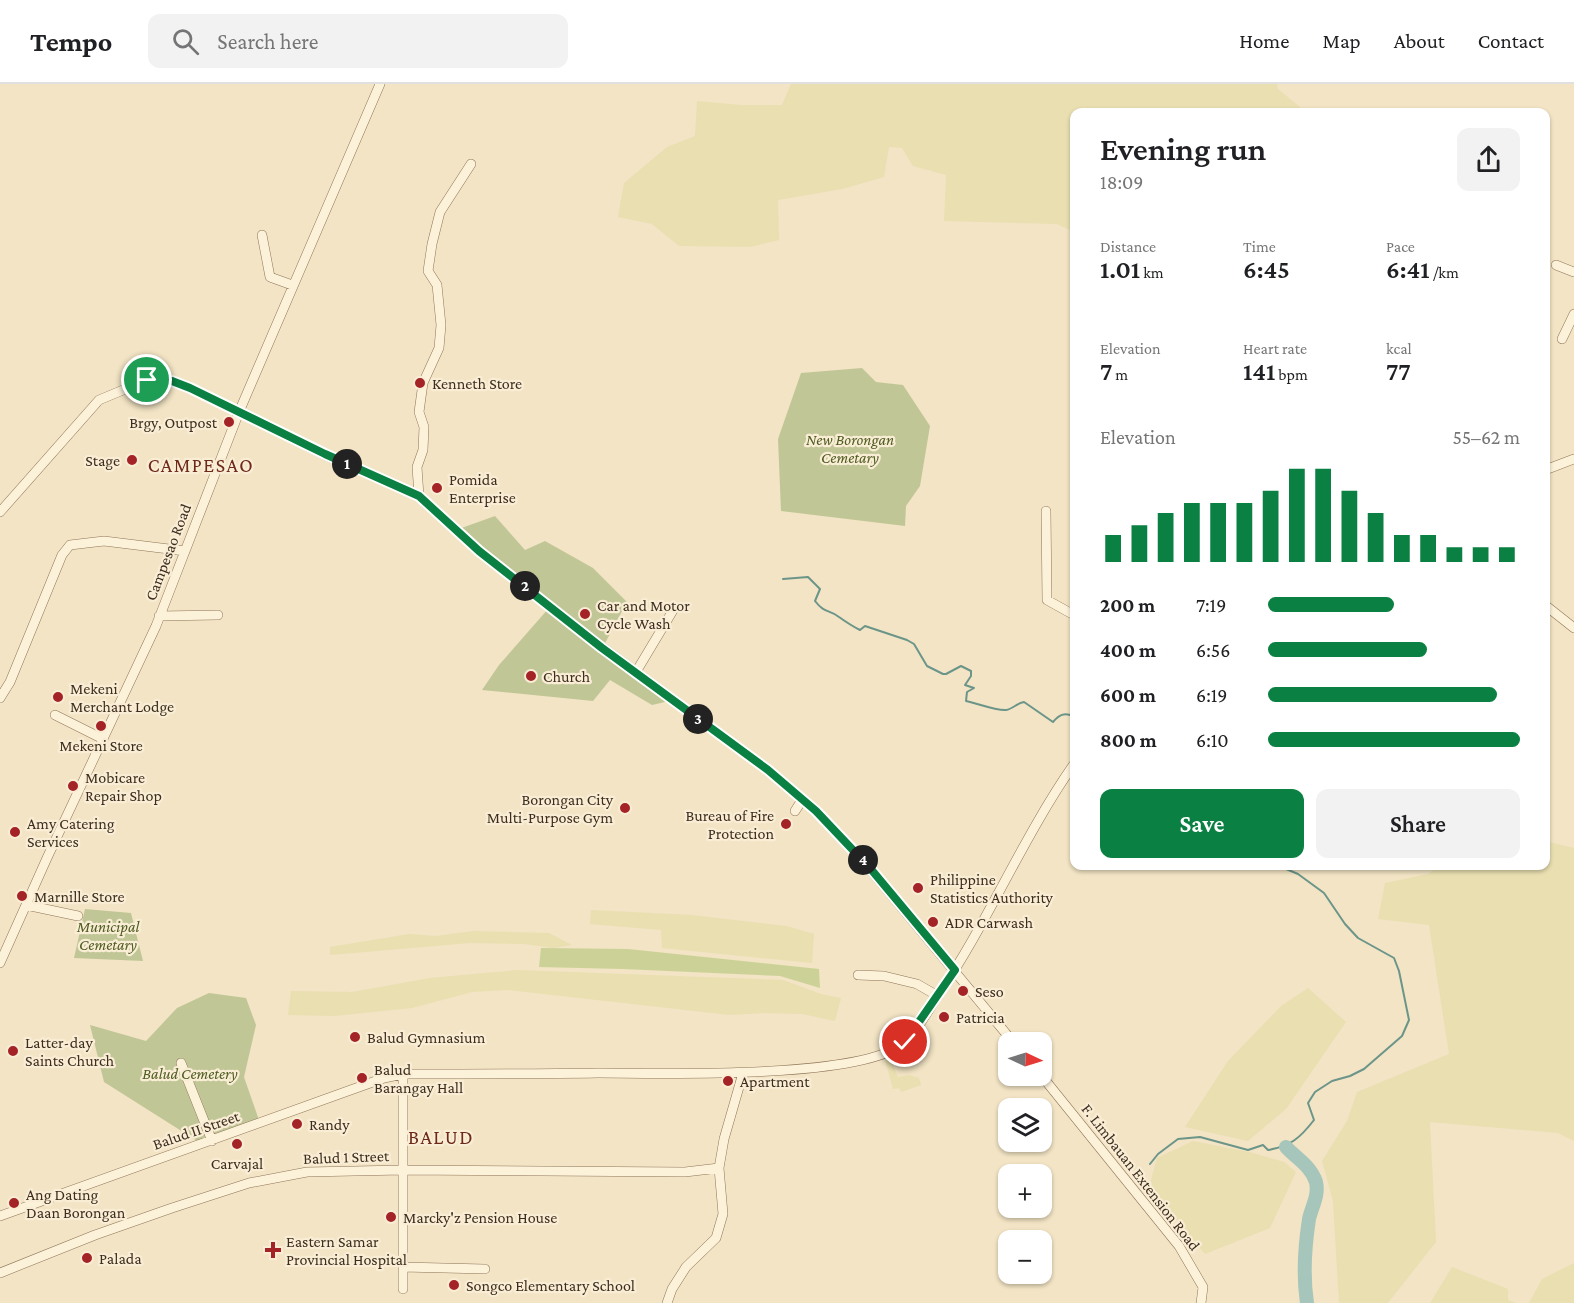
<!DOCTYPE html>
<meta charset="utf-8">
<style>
body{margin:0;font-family:"Crimson Pro",serif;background:#f2f2f2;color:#202124;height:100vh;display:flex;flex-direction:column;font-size:22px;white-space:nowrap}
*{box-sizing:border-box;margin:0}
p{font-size:20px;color:#757577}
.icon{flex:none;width:33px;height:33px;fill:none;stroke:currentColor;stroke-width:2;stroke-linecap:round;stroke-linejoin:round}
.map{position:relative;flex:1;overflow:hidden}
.details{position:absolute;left:1070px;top:24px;width:480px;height:762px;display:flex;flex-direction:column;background:#fff;border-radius:12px;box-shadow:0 2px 4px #0004}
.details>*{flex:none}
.needle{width:39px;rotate:94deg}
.tools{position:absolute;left:998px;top:948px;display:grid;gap:12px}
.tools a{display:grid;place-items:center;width:54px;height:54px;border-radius:12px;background:#fff;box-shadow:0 2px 4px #0004;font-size:30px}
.pin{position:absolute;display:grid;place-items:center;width:51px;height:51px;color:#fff;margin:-26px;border:3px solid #fff;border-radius:50%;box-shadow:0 2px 6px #0007}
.km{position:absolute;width:30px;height:30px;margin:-15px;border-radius:50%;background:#222;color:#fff;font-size:16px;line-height:30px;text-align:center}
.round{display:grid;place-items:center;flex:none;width:63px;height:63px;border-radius:12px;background:#f2f2f2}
.headline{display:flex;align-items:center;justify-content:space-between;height:102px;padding:0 30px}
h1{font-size:33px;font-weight:600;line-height:45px}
.figures{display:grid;grid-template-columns:repeat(3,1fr);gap:9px;height:102px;padding:6px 30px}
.figures div{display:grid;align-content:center}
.figures b{font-size:26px;font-weight:600}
.figures small{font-size:16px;font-weight:400}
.figures p{font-size:16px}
.chart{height:168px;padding:12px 30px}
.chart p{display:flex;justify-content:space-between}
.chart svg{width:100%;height:108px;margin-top:6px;stroke:#0b8043;stroke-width:6}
.action{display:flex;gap:12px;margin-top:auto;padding:12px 30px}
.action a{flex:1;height:69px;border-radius:12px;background:#0b8043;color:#fff;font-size:24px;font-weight:600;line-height:69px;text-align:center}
.action a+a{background:#f2f2f2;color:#202124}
ul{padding:0 30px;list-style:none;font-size:20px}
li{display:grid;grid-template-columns:96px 72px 1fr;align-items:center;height:45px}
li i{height:15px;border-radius:8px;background:#0b8043}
header{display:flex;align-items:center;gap:36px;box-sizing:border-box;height:84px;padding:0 30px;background:#fff;border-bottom:2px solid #e0e0e0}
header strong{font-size:28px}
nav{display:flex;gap:33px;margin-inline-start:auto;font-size:21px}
.search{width:420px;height:54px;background:#f2f2f2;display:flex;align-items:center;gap:15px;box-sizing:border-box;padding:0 21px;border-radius:12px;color:#757577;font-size:22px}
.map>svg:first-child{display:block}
.farmland{fill:#e9dfb1}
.green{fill:#ccd297}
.cemetery{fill:#c1c696}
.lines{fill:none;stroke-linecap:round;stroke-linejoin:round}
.stream{stroke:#6c958a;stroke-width:2}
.river{stroke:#a6c5bb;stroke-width:14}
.minor-casing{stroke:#8f7558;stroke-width:10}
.minor{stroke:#fcf1d9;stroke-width:9}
.route-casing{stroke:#fff;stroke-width:12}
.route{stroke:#0b8043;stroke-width:8}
.poi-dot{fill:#a42326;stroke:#f9eed5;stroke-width:2}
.labels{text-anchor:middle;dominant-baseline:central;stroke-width:4.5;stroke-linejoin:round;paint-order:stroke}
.poi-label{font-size:16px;fill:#3e2d1e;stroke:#f9eed5;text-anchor:start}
.park-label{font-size:16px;font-style:italic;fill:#4f5c22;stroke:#f9eed5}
.street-label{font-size:16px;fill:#3e2d1e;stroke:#f9eed5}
.quarter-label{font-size:20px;letter-spacing:1.5px;fill:#6e2919;stroke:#f9eed5}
</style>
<header>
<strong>Tempo</strong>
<div class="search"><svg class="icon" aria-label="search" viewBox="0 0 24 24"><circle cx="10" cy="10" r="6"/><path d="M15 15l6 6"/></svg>Search here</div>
<nav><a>Home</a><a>Map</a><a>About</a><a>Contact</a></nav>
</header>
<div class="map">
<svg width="1574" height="1219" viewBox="0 0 1574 1219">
<rect width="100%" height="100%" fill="#f2e4c4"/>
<path class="farmland" d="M791 0H1277L1278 5 1306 28H1074V148L1057 140 944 137 946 91 913 82 902 64 889 63 884 93 842 105 778 116 779 156 750 163 679 162 652 140 618 133 624 99 667 63 695 52 697 17 741 21H782Z
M1545 757 1574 764V1057L1558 1049 1430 1038 1436 1158 1388 1219H1339L1333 1117 1322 1077 1347 1037 1357 1008 1449 970 1429 841 1378 835 1385 799 1428 790 1439 782H1545Z
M591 826 692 831 786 842 814 850 812 879 662 864 661 846 590 840Z
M473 847 549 849 572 861 554 864 524 860 470 859 330 871V863L409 850 436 852Z
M517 886 783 896 821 910 841 914 835 937 802 930 766 929 730 931 508 906 472 908 412 924 334 932 288 931 291 907 352 908 430 894Z
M1308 904 1346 938 1286 1025 1248 1057 1185 1043 1228 977 1281 922Z
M890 973 898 993 909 991 919 994 921 1001 901 1008 899 1004 893 1005 885 975Z
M1193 1057 1249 1068 1284 1078 1296 1088 1270 1144 1205 1170 1149 1103 1157 1074Z
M1574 1179V1219H1529L1542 1195Z
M1452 1183 1508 1205V1216L1516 1219H1430Z"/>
<path class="green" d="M541 864 628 865 819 885 820 904 780 892 623 885 539 883Z"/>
<path class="cemetery" d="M862 284 876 298 903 301 930 342 920 402 906 422 905 442 781 427 778 355 801 289Z
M495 432 525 466 545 457 593 484 627 518 603 563 456 446Z
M548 525 669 617 652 621 610 596 593 617 482 606 499 581Z
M85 825 131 829 143 877 74 874Z
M209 909 246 914 256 941 244 993 260 1039 202 1060 104 998 90 941 146 957 177 924Z"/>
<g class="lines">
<path class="stream" d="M783 495 808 493 820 505 815 517C825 530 829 525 839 533 846 538 852 542 860 546L865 542 907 556 914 560 927 582 943 590H946L961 582 971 587V592L965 601 974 604 967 608 966 617C976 619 997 627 1006 626 1013 625 1017 619 1024 618L1053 638C1059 631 1064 628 1073 632L1074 635
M1150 1080 1158 1070 1178 1055 1200 1053 1248 1066 1263 1061 1268 1066C1291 1062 1300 1054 1314 1036L1308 1019 1315 1008 1332 997 1350 992 1364 985 1402 952 1409 936 1399 887 1394 874 1358 854 1345 840 1324 809 1298 790 1279 782"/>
<path class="river" d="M1286 1063C1296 1074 1311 1082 1316 1098 1319 1112 1312 1122 1309 1135 1305 1161 1303 1193 1307 1219"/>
<defs>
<path id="minor" d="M262 151 270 193 292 201
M1556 181 1574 188
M1562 255 1574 230
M1545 386 1574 375
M419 412 417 383 423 366 424 343 419 328 423 299 439 264 441 241 437 201 428 187 432 160 440 128 471 80
M1046 427 1047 516 1074 531
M0 428 99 316 147 296 172 297 190 304 325 371 419 412 479 467 602 563 768 686 816 727 869 784 1013 958
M1545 521 1574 544
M159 532 218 531
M636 588 675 523
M0 614 10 598 62 471 70 461 104 457 185 467
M55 631 103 655
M795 727 802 716
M26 821 78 832
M0 879 47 774 156 542 239 328 380 0
M858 891 884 892 917 900 938 912
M181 979 212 1057
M1041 991 1179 1162 1203 1203 1201 1219
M0 1132 384 994 403 990C468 990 533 990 598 989 658 989 864 996 905 958 919 945 928 926 939 910 989 836 1023 753 1074 680
M403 1183 485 1185
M0 1189 95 1151 172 1124 249 1099 307 1088 402 1086 685 1088 719 1084 724 1055 743 989
M403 1205V990
M667 1219 672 1205 686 1183 716 1154 723 1130 719 1084"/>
</defs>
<use href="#minor" class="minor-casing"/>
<use href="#minor" class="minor"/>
</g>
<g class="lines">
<defs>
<path id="route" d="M147 296 172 297 190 304 325 370 419 412 479 467 602 564 768 686 816 727 870 784 955 886 905 958"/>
</defs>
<use href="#route" class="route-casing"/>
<use href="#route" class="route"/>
</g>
<g class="poi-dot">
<circle cx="420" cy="299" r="6"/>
<circle cx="229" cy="338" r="6"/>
<circle cx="132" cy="376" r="6"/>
<circle cx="437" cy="404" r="6"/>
<circle cx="585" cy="530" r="6"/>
<circle cx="531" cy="592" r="6"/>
<circle cx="58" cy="613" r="6"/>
<circle cx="101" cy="642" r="6"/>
<circle cx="73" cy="702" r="6"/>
<circle cx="625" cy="724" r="6"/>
<circle cx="786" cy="740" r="6"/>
<circle cx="15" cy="748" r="6"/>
<circle cx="918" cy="804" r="6"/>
<circle cx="22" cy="812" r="6"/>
<circle cx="933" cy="838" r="6"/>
<circle cx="963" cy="907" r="6"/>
<circle cx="944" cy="933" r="6"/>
<circle cx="355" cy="953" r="6"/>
<circle cx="13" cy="967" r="6"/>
<circle cx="362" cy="994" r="6"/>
<circle cx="728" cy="997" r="6"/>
<circle cx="297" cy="1040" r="6"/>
<circle cx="237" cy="1060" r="6"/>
<circle cx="14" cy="1119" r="6"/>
<circle cx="391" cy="1133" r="6"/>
<path d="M270 1157h6v6h6v6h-6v6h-6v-6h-6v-6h6z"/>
<circle cx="87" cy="1174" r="6"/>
<circle cx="454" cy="1201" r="6"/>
</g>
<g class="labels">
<g class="poi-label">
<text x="432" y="299">Kenneth Store</text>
<text x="217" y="338" text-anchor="end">Brgy, Outpost</text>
<text x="120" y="376" text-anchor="end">Stage</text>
<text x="449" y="395">Pomida<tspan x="449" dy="18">Enterprise</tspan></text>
<text x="597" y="521">Car and Motor<tspan x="597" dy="18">Cycle Wash</tspan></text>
<text x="543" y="592">Church</text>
<text x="70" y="604">Mekeni<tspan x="70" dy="18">Merchant Lodge</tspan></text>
<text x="101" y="661" text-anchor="middle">Mekeni Store</text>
<text x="85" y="693">Mobicare<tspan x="85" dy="18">Repair Shop</tspan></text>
<text x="613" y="715" text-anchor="end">Borongan City<tspan x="613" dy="18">Multi-Purpose Gym</tspan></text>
<text x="774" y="731" text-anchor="end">Bureau of Fire<tspan x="774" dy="18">Protection</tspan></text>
<text x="27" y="739">Amy Catering<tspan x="27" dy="18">Services</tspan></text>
<text x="930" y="795">Philippine<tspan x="930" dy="18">Statistics Authority</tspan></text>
<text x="34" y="812">Marnille Store</text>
<text x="945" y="838">ADR Carwash</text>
<text x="975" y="907">Seso</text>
<text x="956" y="933">Patricia</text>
<text x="367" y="953">Balud Gymnasium</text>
<text x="25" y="958">Latter-day<tspan x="25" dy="18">Saints Church</tspan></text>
<text x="374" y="985">Balud<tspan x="374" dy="18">Barangay Hall</tspan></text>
<text x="740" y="997">Apartment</text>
<text x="309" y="1040">Randy</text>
<text x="237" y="1079" text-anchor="middle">Carvajal</text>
<text x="26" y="1110">Ang Dating<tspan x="26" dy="18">Daan Borongan</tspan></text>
<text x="403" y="1133">Marcky'z Pension House</text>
<text x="286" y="1157">Eastern Samar<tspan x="286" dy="18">Provincial Hospital</tspan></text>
<text x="99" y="1174">Palada</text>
<text x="466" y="1201">Songco Elementary School</text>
</g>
<g class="park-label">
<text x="850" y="355">New Borongan<tspan x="850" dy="18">Cemetary</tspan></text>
<text x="108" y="842">Municipal<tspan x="108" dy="18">Cemetary</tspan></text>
<text x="190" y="989">Balud Cemetery</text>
</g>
<g class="street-label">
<text transform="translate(168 468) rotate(-69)">Campesao Road</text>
<text transform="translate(196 1046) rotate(-19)">Balud II Street</text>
<text transform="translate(346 1073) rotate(-2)">Balud 1 Street</text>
<text transform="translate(1141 1093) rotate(52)">F. Limbauan Extension Road</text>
</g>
<g class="quarter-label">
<text x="201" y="381">CAMPESAO</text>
<text x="441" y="1053">BALUD</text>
</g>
</g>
</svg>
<div class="tools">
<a><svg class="needle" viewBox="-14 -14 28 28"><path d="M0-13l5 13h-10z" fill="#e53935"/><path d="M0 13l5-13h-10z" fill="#757577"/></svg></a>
<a><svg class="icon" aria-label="layers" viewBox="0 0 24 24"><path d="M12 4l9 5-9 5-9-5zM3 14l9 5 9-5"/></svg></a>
<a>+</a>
<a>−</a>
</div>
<div class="pin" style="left:147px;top:296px;background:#1e9e55"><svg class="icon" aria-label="arrive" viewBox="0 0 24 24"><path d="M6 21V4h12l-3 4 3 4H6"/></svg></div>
<div class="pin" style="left:905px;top:958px;background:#d93025"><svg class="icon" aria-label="check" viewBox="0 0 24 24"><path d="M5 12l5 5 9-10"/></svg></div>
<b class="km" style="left:347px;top:380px">1</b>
<b class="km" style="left:525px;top:502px">2</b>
<b class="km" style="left:698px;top:635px">3</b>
<b class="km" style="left:863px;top:776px">4</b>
<section class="details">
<div class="headline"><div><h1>Evening run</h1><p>18:09</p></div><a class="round"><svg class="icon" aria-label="share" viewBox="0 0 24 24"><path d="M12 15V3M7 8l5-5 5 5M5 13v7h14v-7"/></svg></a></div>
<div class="figures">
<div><p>Distance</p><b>1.01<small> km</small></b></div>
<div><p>Time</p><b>6:45</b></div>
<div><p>Pace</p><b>6:41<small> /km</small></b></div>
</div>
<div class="figures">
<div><p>Elevation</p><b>7<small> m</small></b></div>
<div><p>Heart rate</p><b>141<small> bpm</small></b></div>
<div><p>kcal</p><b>77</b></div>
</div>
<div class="chart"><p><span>Elevation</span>55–62 m</p>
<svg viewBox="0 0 160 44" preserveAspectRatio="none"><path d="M5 44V33M15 44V29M25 44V24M35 44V20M45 44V20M55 44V20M65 44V15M75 44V6M85 44V6M95 44V15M105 44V24M115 44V33M125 44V33M135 44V38M145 44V38M155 44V38"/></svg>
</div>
<ul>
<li><b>200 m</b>7:19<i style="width:50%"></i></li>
<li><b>400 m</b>6:56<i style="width:63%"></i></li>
<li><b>600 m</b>6:19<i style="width:91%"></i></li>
<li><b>800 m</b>6:10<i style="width:100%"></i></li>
</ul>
<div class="action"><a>Save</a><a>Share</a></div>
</section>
</div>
